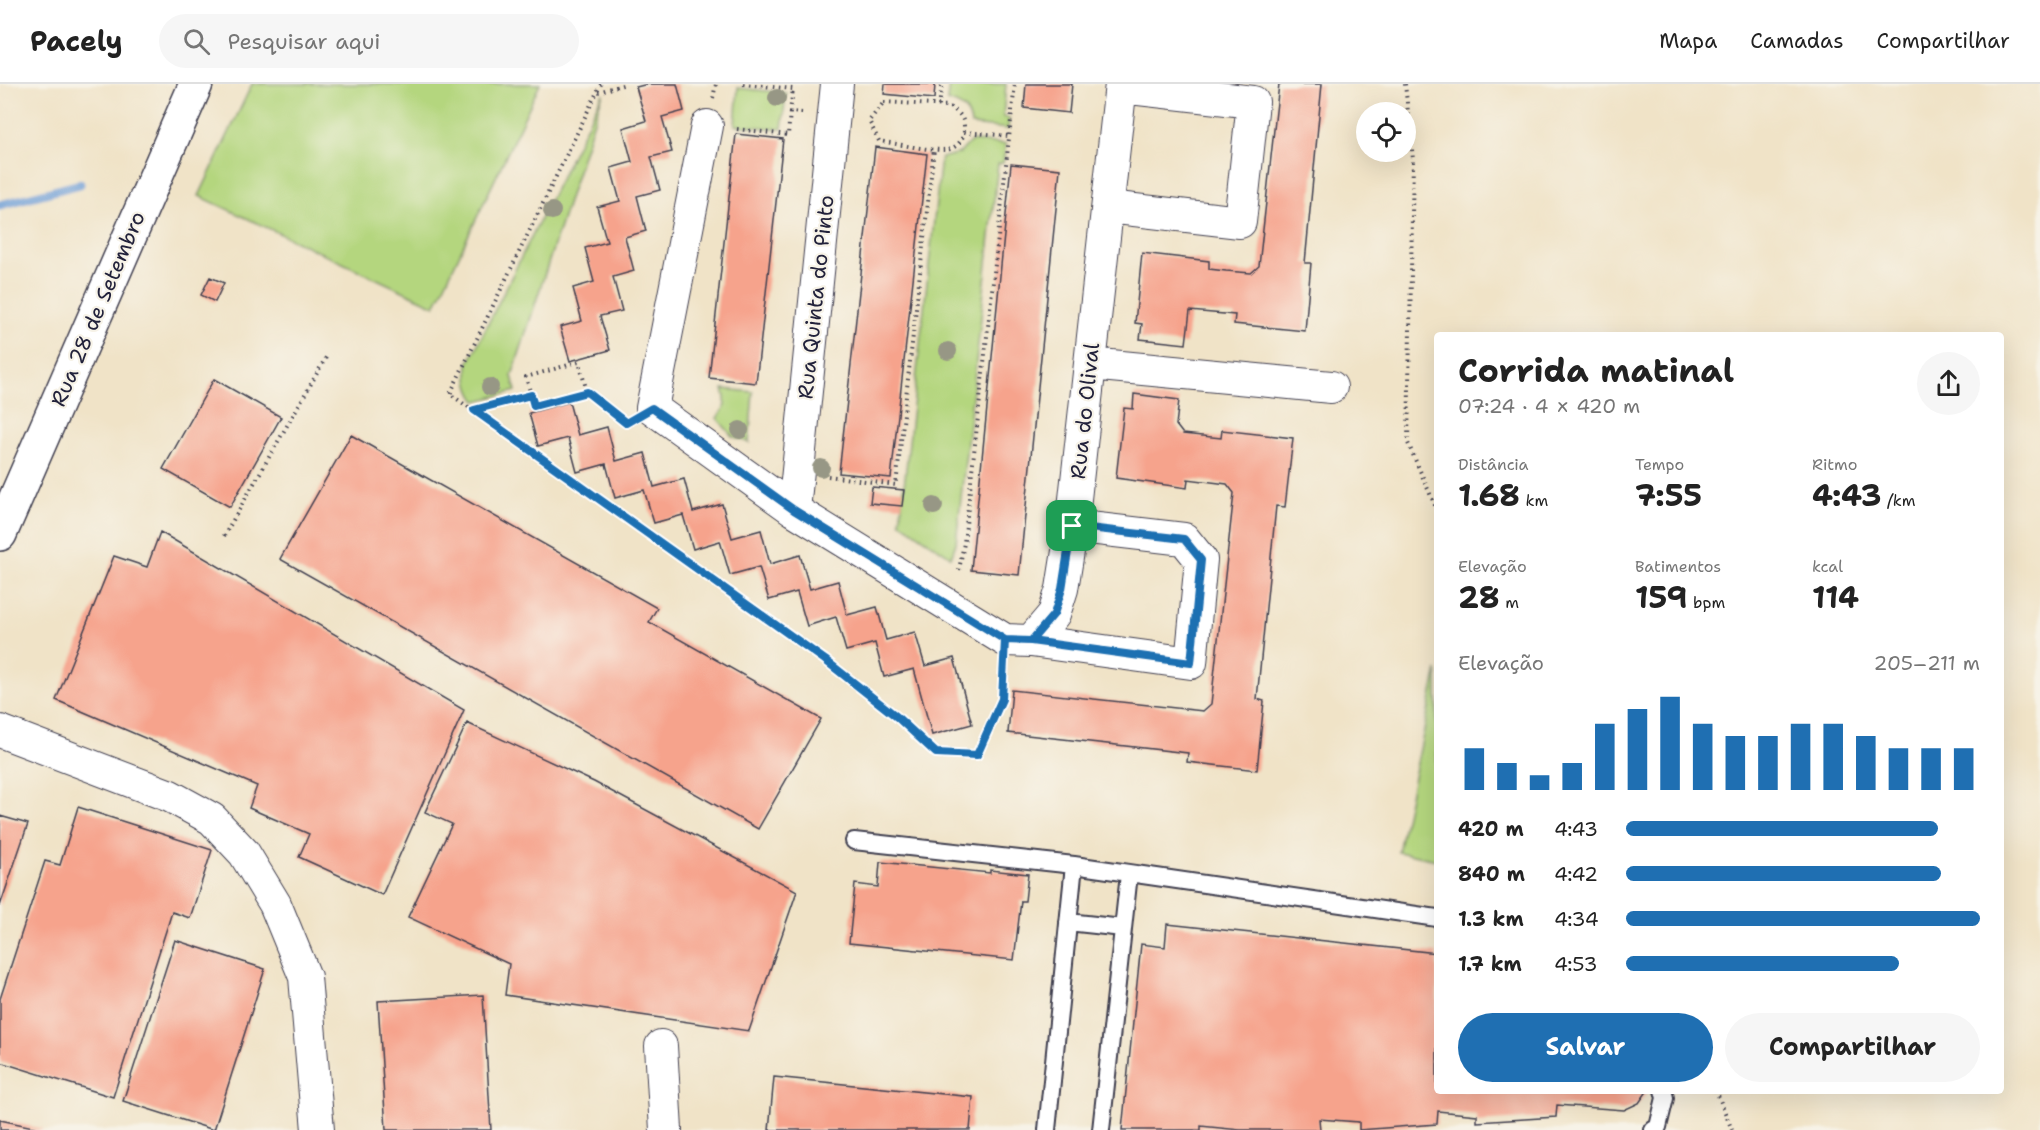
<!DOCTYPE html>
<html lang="pt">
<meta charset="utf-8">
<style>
body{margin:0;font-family:"Shantell Sans",sans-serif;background:#f6f6f6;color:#222;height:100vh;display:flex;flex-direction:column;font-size:22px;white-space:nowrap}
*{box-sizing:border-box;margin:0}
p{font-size:20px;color:#767676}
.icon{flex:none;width:33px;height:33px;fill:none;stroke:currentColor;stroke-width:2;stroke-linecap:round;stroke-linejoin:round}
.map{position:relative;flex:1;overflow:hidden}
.details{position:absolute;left:1434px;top:248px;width:570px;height:762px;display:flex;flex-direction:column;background:#fff;border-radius:6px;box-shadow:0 6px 24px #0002}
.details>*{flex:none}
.buttons{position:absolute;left:1356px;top:18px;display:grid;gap:12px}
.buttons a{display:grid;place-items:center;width:60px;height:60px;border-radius:50%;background:#fff;box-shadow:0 6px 24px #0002;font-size:30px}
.pin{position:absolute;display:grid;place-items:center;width:51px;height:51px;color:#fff;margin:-26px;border-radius:12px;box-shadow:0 3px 9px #0006}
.round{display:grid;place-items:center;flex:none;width:63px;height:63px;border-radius:32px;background:#f6f6f6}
.overview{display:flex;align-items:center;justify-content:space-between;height:102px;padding:0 24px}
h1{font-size:33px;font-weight:700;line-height:45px}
.figures{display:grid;grid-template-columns:repeat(3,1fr);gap:9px;height:102px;padding:6px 24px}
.figures div{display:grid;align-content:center}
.figures b{font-size:30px;font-weight:700}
.figures small{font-size:16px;font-weight:400}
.figures p{font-size:16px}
.chart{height:168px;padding:12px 24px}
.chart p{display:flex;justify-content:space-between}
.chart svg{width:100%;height:108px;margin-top:6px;stroke:#1f6fb2;stroke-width:6}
.primary-button{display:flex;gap:12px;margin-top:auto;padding:12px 24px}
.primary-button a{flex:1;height:69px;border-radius:36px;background:#1f6fb2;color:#fff;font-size:24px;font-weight:700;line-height:69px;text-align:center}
.primary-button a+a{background:#f6f6f6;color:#222}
ul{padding:0 24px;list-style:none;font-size:20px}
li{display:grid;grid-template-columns:96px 72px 1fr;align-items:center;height:45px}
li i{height:15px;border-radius:8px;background:#1f6fb2}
header{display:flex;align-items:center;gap:36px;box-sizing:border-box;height:84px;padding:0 30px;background:#fff;border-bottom:2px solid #e0e0e0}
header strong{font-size:28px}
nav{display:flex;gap:33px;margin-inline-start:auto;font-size:21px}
.search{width:420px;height:54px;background:#f6f6f6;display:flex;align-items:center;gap:15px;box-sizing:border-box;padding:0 21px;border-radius:33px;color:#767676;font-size:22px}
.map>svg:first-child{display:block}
.green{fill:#b4d67e;stroke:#6b7c5c;stroke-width:1.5}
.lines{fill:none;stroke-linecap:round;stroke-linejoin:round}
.stream{stroke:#6c9cd6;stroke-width:9}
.building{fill:#f6a38c}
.service-casing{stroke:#413f50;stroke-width:20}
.minor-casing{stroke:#413f50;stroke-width:34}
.secondary-casing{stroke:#413f50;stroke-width:36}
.path{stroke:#413f50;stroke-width:4;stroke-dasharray:1.5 4.5;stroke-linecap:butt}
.service{stroke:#fff;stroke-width:16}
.minor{stroke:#fff;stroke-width:32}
.secondary{stroke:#fff;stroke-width:33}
.tree{fill:#979785}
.route-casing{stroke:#fff;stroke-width:12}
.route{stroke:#1f6fb2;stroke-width:8}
.labels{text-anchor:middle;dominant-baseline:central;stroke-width:4.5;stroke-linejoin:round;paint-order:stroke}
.street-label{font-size:21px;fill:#22223b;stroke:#f7f3e8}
</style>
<header>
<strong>Pacely</strong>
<div class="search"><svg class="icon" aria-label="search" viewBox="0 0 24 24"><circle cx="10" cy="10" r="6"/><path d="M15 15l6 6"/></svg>Pesquisar aqui</div>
<nav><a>Mapa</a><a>Camadas</a><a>Compartilhar</a></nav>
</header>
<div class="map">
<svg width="2040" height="1046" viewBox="0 0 2040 1046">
<rect width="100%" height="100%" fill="#f7f3e8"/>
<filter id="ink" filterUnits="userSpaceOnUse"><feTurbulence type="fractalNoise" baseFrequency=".0167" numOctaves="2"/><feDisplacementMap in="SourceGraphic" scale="12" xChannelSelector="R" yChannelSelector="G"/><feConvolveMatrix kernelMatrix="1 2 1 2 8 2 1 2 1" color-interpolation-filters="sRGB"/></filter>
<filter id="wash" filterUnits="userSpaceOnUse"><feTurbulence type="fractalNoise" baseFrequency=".008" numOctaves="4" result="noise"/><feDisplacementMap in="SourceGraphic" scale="24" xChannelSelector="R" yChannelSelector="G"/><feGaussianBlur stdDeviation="1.35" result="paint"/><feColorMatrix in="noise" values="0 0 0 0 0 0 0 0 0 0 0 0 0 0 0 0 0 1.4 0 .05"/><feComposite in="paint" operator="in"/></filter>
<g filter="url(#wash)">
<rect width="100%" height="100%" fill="#f0e3c7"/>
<path class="green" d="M252 0H540L435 222 199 112Z
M949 0H1006L1003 33 1009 34 1008 45 971 41C970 26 961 21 947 17Z
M738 4 786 9 782 45 735 41Z
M603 9 512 292 516 307 477 317C468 306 467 294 468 280Z
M971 57 1006 60 1003 79 998 80 956 459 951 473 900 438 941 74 960 69Z
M723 305 753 308 749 359 732 352 717 334C726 325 727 317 723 305Z
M1437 586V776L1398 768Z"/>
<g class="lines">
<path class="stream" d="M0 121 80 100"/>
</g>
<g id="blocks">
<path class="building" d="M648 0H677L684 27 662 33 672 68 651 73 660 106 637 112 646 147 625 153 634 187 613 193 622 227 600 232 610 266 570 277 560 243 582 237 573 204 594 198 585 164 607 158 597 123 620 117 611 84 632 78 623 44 646 37 636 3Z
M885 0H935L934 15 884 10Z
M1026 0H1072L1069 29 1024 24Z
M1279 0H1322L1305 179H1311L1305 247 1234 240 1235 231 1190 227 1186 260 1140 255 1142 240 1135 239 1142 169 1209 177V185L1226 187 1251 189 1259 182Z
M736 50 783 55 756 299 709 294Z
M875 63 927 70 891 394 839 389Z
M1011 80 1060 85 1019 491 971 486Z
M210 193 224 199 215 218 201 211Z
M214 295 281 333 230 423 163 385Z
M1134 310 1179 316 1176 341 1183 350 1221 354 1222 346 1293 354 1285 423 1276 422 1257 615 1264 617 1257 686 1187 678 1188 669 1008 649 1012 606 1203 627 1211 620 1234 409 1227 400 1188 395 1187 404 1116 394 1124 324 1133 325Z
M569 318 578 351 607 343 616 377 645 369 654 403 684 395 693 428 722 420 732 454 761 446 770 480 800 471 810 505 838 497 847 531 877 523 886 556 915 548 925 582 954 574 972 640 932 651 914 585 884 593 875 559 846 567 836 533 807 542 797 508 769 516 759 483 730 491 720 457 693 465 683 431 654 439 644 406 615 414 606 380 577 388 568 354 538 362 529 329Z
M351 351 657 524 649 538 821 635 758 745 280 475Z
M872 403 904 406 902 422 870 419Z
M160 448 464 626 382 811 299 773 309 750 249 724 257 702 56 616 114 472 147 483Z
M467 639 594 698 797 807 749 947 505 911 509 880 408 833 452 740 425 728Z
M78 723 212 766 190 834 172 828 113 1013 0 978V915L45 777 60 781Z
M0 732 28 740 0 822Z
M880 778 990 789V786L1028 790 1025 817H1021L1014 876 849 859 855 800 878 803Z
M1167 840 1437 869V1006H1648L1639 1019 1624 1026 1557 1021 1556 1033 1477 1038V1031L1438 1027 1437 1040 1359 1046V1038L1319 1035 1320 1046H1240L1201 1042V1046H1122L1141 860 1165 863Z
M175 856 265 885 214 1046 123 1017Z
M483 911 491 1046H386L378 917Z
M774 993 973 1013 970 1046H769Z
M0 1036 43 1045V1046H0Z"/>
</g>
</g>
<g filter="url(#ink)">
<use href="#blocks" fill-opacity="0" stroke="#413f50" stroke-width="1.5"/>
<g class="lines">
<defs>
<path id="service" d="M854 757 1074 781
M1068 838 1123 844
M1047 1046 1074 781 1437 834
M1101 1046 1129 790
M1653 1046 1658 1043 1665 1014 1663 1006"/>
<path id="minor" d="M707 42 652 324 794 426 1005 556 1031 557 1054 530 1062 505 1072 442 1121 0
M1108 123 1240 138 1253 18 1121 3
M1090 280 1331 303
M794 426 837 0
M1031 557 1191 579 1201 476 1184 455 1072 442
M0 647 170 712 212 735 244 769 275 820 305 893 318 1046
M661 962 666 1046"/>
<path id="secondary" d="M0 450 196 0"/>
</defs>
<use href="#service" class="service-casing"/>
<use href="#minor" class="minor-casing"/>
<use href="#secondary" class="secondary-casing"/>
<path class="path" d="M601 0 450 310 826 576 897 633 936 669 977 671 1002 615 1003 587
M743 0 793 5 790 28 803 29
M1405 0 1413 75 1408 359 1437 426
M598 8 626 0
M713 14 716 0
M884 18 948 22C957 27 964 32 964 43 965 53 959 62 950 65 937 69 894 59 879 57L869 37Z
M939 22 942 0
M737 45 788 51 790 28
M964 48 1010 52
M587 308 534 322 526 293 579 278 587 308 623 336
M474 326 531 311
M828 392 896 401 934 65
M224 452 328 270
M959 486 964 459 1015 0
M1716 1006 1732 1046"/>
<use href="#service" class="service"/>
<use href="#minor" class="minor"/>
<use href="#secondary" class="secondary"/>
</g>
<g class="tree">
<circle cx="777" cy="14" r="9"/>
<circle cx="552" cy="127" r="9"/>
<circle cx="948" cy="267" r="9"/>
<circle cx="490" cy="303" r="9"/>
<circle cx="740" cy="346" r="9"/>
<circle cx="821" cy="384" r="9"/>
<circle cx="934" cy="422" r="9"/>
</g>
</g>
<g class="lines" filter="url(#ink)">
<defs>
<path id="route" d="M1072 442 1062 505 1054 530 1031 557 1005 556 794 426 652 324 626 339 587 308 534 322 531 311 474 326 825 576 897 633 936 669 977 671 1002 615 1005 556 1031 557 1191 579 1201 476 1184 455 1072 442"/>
</defs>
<use href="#route" class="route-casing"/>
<use href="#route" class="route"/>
</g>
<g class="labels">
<g class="street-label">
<text transform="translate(816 213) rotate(-84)">Rua Quinta do Pinto</text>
<text transform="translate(98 225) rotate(-67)">Rua 28 de Setembro</text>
<text transform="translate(1085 327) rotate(-84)">Rua do Olival</text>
</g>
</g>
</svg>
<div class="buttons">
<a><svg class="icon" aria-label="locate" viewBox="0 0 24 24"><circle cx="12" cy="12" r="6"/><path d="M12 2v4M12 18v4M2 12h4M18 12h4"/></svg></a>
</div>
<div class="pin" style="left:1072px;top:442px;background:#1e9e55"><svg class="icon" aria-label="arrive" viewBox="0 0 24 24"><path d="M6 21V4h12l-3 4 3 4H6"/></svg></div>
<section class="details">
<div class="overview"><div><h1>Corrida matinal</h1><p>07:24 · 4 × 420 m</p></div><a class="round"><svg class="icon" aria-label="share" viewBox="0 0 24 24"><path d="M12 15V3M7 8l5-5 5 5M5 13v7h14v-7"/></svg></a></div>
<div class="figures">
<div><p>Distância</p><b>1.68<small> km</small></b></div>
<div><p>Tempo</p><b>7:55</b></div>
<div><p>Ritmo</p><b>4:43<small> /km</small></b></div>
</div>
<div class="figures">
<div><p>Elevação</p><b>28<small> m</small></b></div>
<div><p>Batimentos</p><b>159<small> bpm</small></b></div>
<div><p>kcal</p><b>114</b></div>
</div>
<div class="chart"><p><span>Elevação</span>205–211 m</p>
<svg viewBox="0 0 160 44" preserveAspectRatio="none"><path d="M5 44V27M15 44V33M25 44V38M35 44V33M45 44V17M55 44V11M65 44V6M75 44V17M85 44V22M95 44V22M105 44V17M115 44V17M125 44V22M135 44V27M145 44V27M155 44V27"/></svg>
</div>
<ul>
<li><b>420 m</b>4:43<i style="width:88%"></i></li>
<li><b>840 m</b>4:42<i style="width:89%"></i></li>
<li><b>1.3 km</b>4:34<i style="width:100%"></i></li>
<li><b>1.7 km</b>4:53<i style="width:77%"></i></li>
</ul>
<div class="primary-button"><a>Salvar</a><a>Compartilhar</a></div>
</section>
</div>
